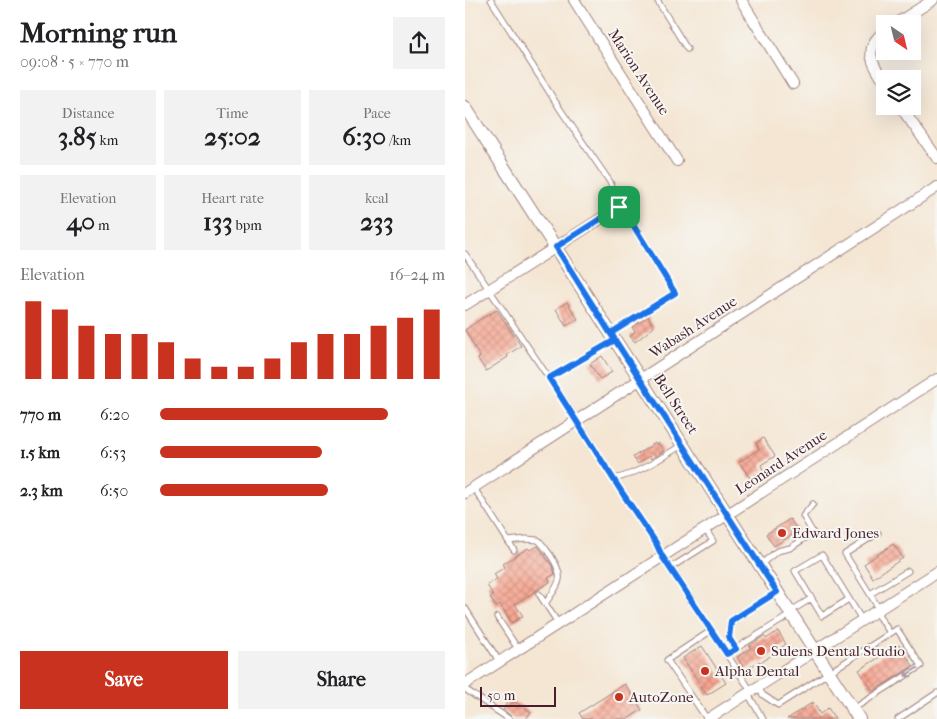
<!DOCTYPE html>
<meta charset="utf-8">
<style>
body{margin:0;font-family:"IM FELL French Canon",serif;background:#f2f2f2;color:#202124;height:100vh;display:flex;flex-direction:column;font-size:19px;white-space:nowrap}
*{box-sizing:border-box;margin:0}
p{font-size:16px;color:#757577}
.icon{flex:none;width:28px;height:28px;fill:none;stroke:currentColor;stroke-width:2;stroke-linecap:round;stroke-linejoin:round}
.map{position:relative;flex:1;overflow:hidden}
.side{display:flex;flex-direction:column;background:#fff;width:465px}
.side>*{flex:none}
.needle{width:32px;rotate:145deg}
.fabs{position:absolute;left:411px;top:15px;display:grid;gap:10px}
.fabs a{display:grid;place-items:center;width:45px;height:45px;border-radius:0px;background:#fff;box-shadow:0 5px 20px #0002;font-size:25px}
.scale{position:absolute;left:15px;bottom:12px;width:76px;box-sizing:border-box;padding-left:5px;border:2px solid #4a1f2b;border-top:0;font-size:14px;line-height:18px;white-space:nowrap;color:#4a1f2b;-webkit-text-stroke:4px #f6f6f2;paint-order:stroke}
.pin{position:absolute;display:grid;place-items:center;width:42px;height:42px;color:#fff;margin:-21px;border-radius:10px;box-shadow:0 2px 8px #0006}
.round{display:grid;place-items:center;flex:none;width:52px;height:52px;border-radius:0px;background:#f2f2f2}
.overview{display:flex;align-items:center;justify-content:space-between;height:85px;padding:0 20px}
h1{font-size:28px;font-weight:800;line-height:38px}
.stats{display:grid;grid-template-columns:repeat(3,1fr);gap:8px;height:85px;padding:5px 20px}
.stats div{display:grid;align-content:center;border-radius:0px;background:#f2f2f2;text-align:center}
.stats b{font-size:25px;font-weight:800}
.stats small{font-size:14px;font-weight:400}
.stats p{font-size:14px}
.chart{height:140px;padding:10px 20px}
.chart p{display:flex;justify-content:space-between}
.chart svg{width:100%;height:90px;margin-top:5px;stroke:#c8321e;stroke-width:6}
.cta{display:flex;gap:10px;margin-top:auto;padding:10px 20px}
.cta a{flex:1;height:58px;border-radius:0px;background:#c8321e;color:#fff;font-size:20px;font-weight:800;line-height:58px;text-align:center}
.cta a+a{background:#f2f2f2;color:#202124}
ul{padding:0 20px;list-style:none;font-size:16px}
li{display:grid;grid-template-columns:80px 60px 1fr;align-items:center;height:38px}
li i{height:12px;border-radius:6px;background:#c8321e}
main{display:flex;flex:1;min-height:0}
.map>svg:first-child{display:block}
.building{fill:url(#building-cross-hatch)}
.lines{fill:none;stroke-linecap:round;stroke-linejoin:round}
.service-casing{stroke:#9f827f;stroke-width:7}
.minor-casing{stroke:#9f827f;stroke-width:12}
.tertiary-casing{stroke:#9f827f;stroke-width:14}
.service{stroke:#fff;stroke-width:5}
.minor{stroke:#fff;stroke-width:10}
.tertiary{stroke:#fff;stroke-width:12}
.oneway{stroke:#ae9aa0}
.route-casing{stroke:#fff;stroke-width:10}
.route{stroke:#1a73e8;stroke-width:6}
.poi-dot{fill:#c8321e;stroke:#f6f6f2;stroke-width:2}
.labels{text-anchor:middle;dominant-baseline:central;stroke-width:4;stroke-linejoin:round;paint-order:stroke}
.street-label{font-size:15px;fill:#4a1f2b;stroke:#f6f6f2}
.poi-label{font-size:15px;fill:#4a1f2b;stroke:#f6f6f2;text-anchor:start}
</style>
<main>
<section class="side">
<div class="overview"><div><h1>Morning run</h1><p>09:08 · 5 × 770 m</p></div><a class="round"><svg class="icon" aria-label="share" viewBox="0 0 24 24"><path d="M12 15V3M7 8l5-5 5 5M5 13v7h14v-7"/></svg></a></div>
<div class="stats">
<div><p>Distance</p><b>3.85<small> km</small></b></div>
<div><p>Time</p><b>25:02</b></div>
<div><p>Pace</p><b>6:30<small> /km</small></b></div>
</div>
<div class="stats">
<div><p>Elevation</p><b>40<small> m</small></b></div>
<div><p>Heart rate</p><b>133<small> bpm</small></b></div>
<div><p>kcal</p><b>233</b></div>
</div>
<div class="chart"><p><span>Elevation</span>16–24 m</p>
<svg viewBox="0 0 160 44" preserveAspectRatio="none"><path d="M5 44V6M15 44V10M25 44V18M35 44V22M45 44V22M55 44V26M65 44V34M75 44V38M85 44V38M95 44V34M105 44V26M115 44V22M125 44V22M135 44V18M145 44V14M155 44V10"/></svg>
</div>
<ul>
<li><b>770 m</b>6:20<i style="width:80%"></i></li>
<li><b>1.5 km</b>6:53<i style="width:57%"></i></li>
<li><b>2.3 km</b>6:50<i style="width:59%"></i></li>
</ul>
<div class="cta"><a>Save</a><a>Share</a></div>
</section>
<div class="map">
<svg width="472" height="719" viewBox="0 0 472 719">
<defs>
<pattern id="building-cross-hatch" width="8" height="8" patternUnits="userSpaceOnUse" patternTransform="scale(1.25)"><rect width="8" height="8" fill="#f7a48f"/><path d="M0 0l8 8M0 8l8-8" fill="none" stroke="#ca8575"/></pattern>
</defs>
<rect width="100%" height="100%" fill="#f6f6f2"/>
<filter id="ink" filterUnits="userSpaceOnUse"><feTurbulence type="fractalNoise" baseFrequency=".02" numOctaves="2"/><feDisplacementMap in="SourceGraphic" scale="10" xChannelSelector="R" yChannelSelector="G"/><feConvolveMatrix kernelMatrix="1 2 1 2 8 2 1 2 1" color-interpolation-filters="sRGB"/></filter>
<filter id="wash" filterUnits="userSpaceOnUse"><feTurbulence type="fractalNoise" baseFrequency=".0096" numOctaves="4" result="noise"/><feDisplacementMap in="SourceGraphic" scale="20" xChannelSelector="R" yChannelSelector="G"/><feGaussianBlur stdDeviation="1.12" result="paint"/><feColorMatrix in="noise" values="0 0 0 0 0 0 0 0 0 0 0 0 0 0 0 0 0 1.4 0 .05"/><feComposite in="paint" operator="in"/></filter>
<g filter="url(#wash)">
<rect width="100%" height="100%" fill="#f4e6d3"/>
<g id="blocks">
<path class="building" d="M102 302 113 319 101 326 91 309Z
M32 310 56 346 42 355 43 357 21 371 13 359 15 357 0 330 14 320Z
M183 316 189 327 170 342 165 336 170 332 167 327Z
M137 356 147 372 135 379 125 364Z
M298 438 310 456 296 465 298 470 285 478 274 462 294 449 291 443Z
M190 443 191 445 193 443 199 451 186 459 184 456 173 464 168 457Z
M325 519 333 531 309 546 301 534Z
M428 544 438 558 408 578 399 564Z
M73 546 87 566 90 574 83 578 85 582 50 604 58 616 47 623 35 604 31 607 25 597 28 595 22 585 32 579 29 574 40 567 38 564 63 548 65 550Z
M313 631 321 644 296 663 295 661 280 670 272 657 286 648 284 646 299 636 301 639Z
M434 645 448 666 408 691 394 670Z
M237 646 261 683 242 695 218 658Z
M160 684 177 710 162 719H118L114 713Z
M45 699 66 712 61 719H49L38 709Z
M348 702 355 714 363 708 370 719H322Z"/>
</g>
</g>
<g filter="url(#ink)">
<use href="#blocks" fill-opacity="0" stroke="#9f827f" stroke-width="1"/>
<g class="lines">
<defs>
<path id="service" d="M26 0 95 109 145 182C151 195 151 204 162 215L210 293 146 333
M192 0 222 49
M0 254 107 412 158 494 191 543 197 556 286 691
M84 378 149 340
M149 479C174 473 195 459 217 445
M9 488 49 550
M43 541 61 539 73 540C78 544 82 551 86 556 101 579 94 583 80 604
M295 565 312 551 325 548 348 533 338 516 348 504
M205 568 248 541 240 529
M74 594 93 623
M405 594 380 554 413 533
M384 599 357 616 330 571 357 555 397 620
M0 608 34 661
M414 609 405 594 443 571
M326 611 347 598
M411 611 425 633
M32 617 53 649
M271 649 264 638 266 621 312 592
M262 654 325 615
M293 687 298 695 313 705 432 629 456 666 388 709
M0 689 44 719
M283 694 298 719
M242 719 202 660 247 630
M433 719 472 693"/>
<path id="minor" d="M109 0 212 161
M276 0 328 84
M430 24 468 0
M420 31C397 48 407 64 420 83
M435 106 472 158
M0 305 154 207
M0 493 472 187
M0 684 472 379
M243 719 472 572"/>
<path id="tertiary" d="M0 107 394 719"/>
</defs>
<use href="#service" class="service-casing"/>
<use href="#minor" class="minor-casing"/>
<use href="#tertiary" class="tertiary-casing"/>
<use href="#service" class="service"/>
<use href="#minor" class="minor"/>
<use href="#tertiary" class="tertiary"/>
</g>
<defs><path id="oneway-shaft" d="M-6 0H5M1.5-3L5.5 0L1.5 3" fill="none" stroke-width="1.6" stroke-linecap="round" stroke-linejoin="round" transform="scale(1.25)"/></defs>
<use class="oneway" href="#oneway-shaft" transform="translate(446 672) rotate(147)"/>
</g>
<g class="lines" filter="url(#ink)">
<defs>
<path id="route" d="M154 207 91 247 142 328 150 340 84 378 158 494 191 543 197 556 262 654 271 649 264 638 266 621 312 592C258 508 204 424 150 340L146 333 210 293 162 215 154 207"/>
</defs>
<use href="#route" class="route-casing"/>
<use href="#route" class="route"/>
</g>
<g class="poi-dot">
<circle cx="317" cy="533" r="5"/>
<circle cx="296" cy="651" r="5"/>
<circle cx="240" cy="671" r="5"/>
<circle cx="154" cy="697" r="5"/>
</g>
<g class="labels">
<g class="street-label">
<text transform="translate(174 72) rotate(57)">Marion Avenue</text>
<text transform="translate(228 327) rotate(-33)">Wabash Avenue</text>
<text transform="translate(211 404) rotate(57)">Bell Street</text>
<text transform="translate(316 462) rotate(-33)">Leonard Avenue</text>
</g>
<g class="poi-label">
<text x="327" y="533">Edward Jones</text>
<text x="306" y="651">Sulens Dental Studio</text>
<text x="250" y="671">Alpha Dental</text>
<text x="164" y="697">AutoZone</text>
</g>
</g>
</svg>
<div class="fabs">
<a><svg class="needle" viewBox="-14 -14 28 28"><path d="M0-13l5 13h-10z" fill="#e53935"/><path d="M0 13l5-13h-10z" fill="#757577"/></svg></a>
<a><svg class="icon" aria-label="layers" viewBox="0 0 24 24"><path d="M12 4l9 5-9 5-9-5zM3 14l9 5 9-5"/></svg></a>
</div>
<div class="scale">50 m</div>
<div class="pin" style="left:154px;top:207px;background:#1e9e55"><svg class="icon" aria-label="arrive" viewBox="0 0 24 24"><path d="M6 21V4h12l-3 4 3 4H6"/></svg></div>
</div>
</main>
